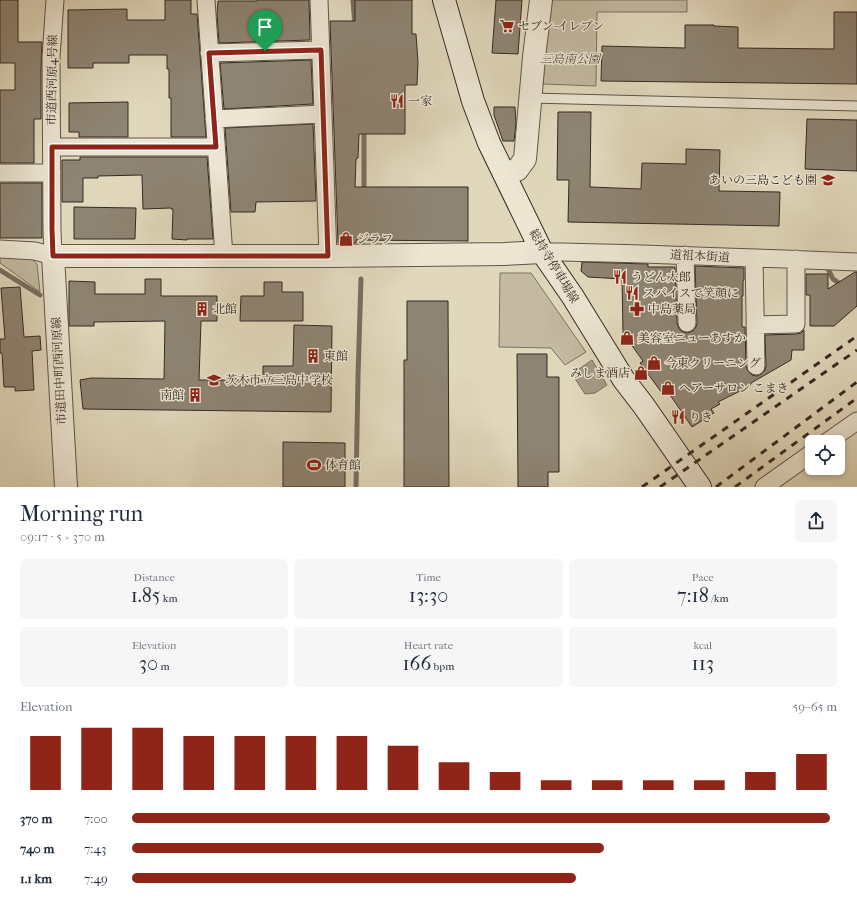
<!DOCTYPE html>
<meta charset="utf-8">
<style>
body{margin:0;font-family:"IM FELL French Canon","Noto Serif JP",serif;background:#f6f6f7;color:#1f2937;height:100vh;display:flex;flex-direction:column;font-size:15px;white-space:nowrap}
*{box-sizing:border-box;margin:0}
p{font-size:13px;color:#747a83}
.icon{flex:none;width:22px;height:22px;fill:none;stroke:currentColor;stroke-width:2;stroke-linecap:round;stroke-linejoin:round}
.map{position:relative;height:487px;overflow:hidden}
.drawer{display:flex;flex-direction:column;background:#fff;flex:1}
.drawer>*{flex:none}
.controls{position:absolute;left:805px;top:435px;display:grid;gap:8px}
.controls a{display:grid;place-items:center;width:40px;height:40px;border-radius:6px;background:#fff;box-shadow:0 2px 6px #0003;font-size:20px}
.pin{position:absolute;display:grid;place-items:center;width:34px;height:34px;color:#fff;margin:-41px -17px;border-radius:50% 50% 50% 0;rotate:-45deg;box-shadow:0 0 4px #0007}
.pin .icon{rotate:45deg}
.round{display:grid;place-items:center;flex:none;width:42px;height:42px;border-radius:6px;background:#f6f6f7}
.headline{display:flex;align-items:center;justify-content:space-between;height:68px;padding:0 20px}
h1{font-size:22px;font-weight:600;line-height:30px}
.metrics{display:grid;grid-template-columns:repeat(3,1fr);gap:6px;height:68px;padding:4px 20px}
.metrics div{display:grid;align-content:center;border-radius:6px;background:#f6f6f7;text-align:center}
.metrics b{font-size:20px;font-weight:600}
.metrics small{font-size:11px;font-weight:400}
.metrics p{font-size:11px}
.chart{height:112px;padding:8px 20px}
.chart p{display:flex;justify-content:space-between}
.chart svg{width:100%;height:72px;margin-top:4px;stroke:#8f2418;stroke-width:6}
ul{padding:0 20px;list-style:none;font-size:13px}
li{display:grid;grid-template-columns:64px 48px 1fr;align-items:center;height:30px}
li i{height:10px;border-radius:5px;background:#8f2418}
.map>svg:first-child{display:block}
.green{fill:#c4baa2;stroke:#7c7262}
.water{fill:#a79c88;stroke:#796e60}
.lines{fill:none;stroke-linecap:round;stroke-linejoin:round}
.stream{stroke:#796e60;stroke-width:5}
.building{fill:#8e8473;stroke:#352923}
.service-casing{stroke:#605549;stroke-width:11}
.minor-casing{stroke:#605549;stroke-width:19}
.tertiary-casing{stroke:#605549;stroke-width:24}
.secondary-casing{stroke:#352923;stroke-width:24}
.service{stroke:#ece6d3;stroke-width:9}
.minor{stroke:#ece6d3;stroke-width:17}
.tertiary{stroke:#ece6d3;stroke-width:22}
.secondary{stroke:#ece6d3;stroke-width:22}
.rail{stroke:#352923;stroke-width:3;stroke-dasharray:7 7;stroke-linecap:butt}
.route-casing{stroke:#fff;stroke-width:8}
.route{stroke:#8f2418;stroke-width:5}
.labels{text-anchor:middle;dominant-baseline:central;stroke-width:3;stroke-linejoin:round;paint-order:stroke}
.poi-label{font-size:12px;fill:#352923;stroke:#ece6d3;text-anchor:start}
.park-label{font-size:12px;font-style:italic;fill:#594d43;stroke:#ece6d3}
.street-label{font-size:12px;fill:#352923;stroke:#ece6d3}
</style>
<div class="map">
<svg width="857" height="487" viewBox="0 0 857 487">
<rect width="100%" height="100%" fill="#e1d8bc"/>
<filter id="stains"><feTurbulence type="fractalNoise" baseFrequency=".005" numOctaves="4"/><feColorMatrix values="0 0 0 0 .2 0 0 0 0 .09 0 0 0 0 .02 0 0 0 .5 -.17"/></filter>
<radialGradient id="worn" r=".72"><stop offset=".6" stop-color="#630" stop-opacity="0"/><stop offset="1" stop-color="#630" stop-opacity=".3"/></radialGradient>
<path class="green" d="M550 0H687V12H597L596 86 543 84 549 4Z
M0 254 28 255 37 264 40 292 0 263Z
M500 273H531L586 352 565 365 551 348 499 347Z"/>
<path class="water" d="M592 360 607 385 595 393 585 394 572 374Z"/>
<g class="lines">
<path class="stream" d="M353 0 355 27
M364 193V127
M362 246V233
M828 269 833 279 843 286
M0 270 40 295
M356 487 358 376 361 279"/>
</g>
<path class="building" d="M0 0H18V42H42L41 68V119H34V163H0V90H15V63H0Z
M165 0H191V14H197L206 137H171V98H169V69H167V55H129V63H93V68H68V10L127 9V20H165Z
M257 0H309L310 40 219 43 217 14 218 1H257Z
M355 0H412V34H416L418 62 417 85H405V134H359L358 158 356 159 355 187H468V241L356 240V243H338L330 21H355Z
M496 0H522L518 54 492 53Z
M834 12H857V84L601 81 602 46 685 48V25H714V26L738 27V48L834 49Z
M311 60 313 104 224 109 220 63Z
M128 102V137H79V132H69V103Z
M494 107H515L516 124 514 141H503L494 115Z
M558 112H591L590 187 641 189 642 163 686 164V149L720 150 719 191 780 192 779 226 568 222 569 180H557Z
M807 119 857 120V171L805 169Z
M313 124 316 201 256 202 255 212H231L225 128Z
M80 157H207L213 239H187V240L172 239 173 209H171V208L143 209 142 175 98 176V178H83V202H62V160H80Z
M0 183H42V238H0Z
M74 207 136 208 135 239H74Z
M582 262 648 264V267H675L677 323 679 329 683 332 687 333 693 331 696 327 697 323 695 266 744 268V280L743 281V296H742V327H745L746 366 748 371 752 375 757 376 761 374 765 370 766 366 765 335 796 334 801 333 804 330V350H792L791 360 751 383 750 386 718 402 720 404 711 409 714 413 692 427 666 389 662 393 640 363 643 361 623 333 622 279 588 277 581 271Z
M855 272H857V306L834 326H810V295H806V274H828V289Z
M145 279H161V296H217V321H201L199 380H263V366H293L294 325 332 326 331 412 83 409 80 380 91 378 164 379 165 321 94 322V326H69V281L95 282V294H145Z
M264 282H282V292H303V321H240L241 296H264Z
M20 287 24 337 40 336 41 350 32 351 34 390 15 391V387H4L2 353H0V339H5L1 288Z
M407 301H448L449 487H404V360H407Z
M517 354H547V377H559V472H548V487H518Z
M283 442 345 443V487H283Z"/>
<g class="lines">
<defs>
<path id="service" d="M530 98 857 106"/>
<path id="minor" d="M206 0 224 256
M319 0 328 256
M209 53 321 50
M214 119 323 114
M52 147H216
M0 173H52
M0 249 35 251 53 256 52 229 51 57 55 0
M542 252H562C660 254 759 258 857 262
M685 255 687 323
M754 258 756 366
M755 325 796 324V259
M827 442 857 421
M764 487 812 453"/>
<path id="tertiary" d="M504 173 517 170 525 159 534 57 541 0
M66 487 53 256H328L504 254 542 252"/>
<path id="secondary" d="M444 0 473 101 489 143 542 252 573 297 624 380 644 406 700 487"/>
</defs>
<use href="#service" class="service-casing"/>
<use href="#minor" class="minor-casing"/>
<use href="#tertiary" class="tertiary-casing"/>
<use href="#secondary" class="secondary-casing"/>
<use href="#service" class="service"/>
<use href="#minor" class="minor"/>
<use href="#tertiary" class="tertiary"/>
<use href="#secondary" class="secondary"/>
<path class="rail" d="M642 487 857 336
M660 487 857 350
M716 487 857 382
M735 487 857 398"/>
</g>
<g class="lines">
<defs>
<path id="route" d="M321 50 328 256H53L52 229V147H216L209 53Z"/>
</defs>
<use href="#route" class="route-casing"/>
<use href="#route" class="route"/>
</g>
<defs>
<symbol id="supermarket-bare" viewBox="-9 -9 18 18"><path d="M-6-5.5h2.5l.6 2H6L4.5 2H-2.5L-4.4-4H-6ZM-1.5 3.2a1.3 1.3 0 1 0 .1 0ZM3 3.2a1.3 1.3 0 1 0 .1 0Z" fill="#8f2418" stroke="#ece6d3" stroke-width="2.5" paint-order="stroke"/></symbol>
<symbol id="restaurant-bare" viewBox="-9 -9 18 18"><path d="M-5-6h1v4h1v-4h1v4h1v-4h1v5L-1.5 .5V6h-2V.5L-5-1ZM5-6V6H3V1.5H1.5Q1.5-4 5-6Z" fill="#8f2418" stroke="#ece6d3" stroke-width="2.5" paint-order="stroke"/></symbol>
<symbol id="school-bare" viewBox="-9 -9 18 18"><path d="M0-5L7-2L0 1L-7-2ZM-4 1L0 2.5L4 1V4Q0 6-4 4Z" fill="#8f2418" stroke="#ece6d3" stroke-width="2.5" paint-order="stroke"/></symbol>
<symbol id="shop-bare" viewBox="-9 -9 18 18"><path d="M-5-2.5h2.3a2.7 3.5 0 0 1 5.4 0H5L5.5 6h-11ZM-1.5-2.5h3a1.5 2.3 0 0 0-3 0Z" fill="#8f2418" stroke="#ece6d3" stroke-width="2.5" paint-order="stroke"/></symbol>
<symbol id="building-bare" viewBox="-9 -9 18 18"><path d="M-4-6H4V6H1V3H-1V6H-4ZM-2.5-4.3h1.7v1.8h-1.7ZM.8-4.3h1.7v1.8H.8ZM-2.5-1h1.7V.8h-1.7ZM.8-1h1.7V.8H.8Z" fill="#8f2418" stroke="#ece6d3" stroke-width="2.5" paint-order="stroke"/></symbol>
<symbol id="pharmacy-bare" viewBox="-9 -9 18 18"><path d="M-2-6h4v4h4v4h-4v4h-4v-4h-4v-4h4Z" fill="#8f2418" stroke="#ece6d3" stroke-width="2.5" paint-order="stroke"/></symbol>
<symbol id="stadium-bare" viewBox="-9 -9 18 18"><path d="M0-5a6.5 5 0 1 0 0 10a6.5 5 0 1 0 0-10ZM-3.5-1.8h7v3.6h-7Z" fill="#8f2418" stroke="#ece6d3" stroke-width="2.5" paint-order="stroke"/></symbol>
</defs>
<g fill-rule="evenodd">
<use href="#supermarket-bare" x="497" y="16" width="20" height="20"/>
<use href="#restaurant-bare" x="387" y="91" width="20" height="20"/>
<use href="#school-bare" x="818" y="170" width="20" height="20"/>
<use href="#shop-bare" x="336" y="229" width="20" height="20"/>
<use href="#restaurant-bare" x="610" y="267" width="20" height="20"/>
<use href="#restaurant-bare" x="622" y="283" width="20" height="20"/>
<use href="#building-bare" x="192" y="299" width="20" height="20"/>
<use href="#pharmacy-bare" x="627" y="299" width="20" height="20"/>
<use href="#shop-bare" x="617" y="328" width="20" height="20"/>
<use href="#building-bare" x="303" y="346" width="20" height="20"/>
<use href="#shop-bare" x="644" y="353" width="20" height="20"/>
<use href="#shop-bare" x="631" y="363" width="20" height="20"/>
<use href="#school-bare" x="204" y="370" width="20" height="20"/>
<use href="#shop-bare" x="658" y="378" width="20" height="20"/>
<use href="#building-bare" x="185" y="385" width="20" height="20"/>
<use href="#restaurant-bare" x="668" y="407" width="20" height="20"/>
<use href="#stadium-bare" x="304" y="455" width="20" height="20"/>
</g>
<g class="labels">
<g class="poi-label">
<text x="518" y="26">セブン-イレブン</text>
<text x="408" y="101">一家</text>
<text x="817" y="180" text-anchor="end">あいの三島こども園</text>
<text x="357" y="239">ジラフ</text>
<text x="631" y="277">うどん太郎</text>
<text x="643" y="293">スパイスで笑顔に</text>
<text x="213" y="309">北館</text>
<text x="648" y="309">中島薬局</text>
<text x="638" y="338">美容室ニューあすか</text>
<text x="324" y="356">東館</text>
<text x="665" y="363">今東クリーニング</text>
<text x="630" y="373" text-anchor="end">みしま酒店</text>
<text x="225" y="380">茨木市立三島中学校</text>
<text x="679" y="388">ヘアーサロン こまき</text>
<text x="184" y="395" text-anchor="end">南館</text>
<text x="689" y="417">りき</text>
<text x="325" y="465">体育館</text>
</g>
<g class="park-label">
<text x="570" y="59">三島南公園</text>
</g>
<g class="street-label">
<text transform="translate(52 80) rotate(-89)">市道西河原4号線</text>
<text transform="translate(700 256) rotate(3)">道祖本街道</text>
<text transform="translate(554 266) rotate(59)">総持寺停車場線</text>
<text transform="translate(59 371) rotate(-93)">市道田中町西河原線</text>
</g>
</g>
<rect width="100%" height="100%" filter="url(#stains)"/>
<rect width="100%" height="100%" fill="url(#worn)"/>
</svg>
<div class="controls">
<a><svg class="icon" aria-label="locate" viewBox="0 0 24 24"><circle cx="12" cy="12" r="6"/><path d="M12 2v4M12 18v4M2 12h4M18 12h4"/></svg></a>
</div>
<div class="pin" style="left:265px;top:51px;background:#1e9e55"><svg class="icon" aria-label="arrive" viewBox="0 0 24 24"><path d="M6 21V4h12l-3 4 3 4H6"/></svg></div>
</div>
<section class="drawer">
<div class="headline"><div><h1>Morning run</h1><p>09:17 · 5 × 370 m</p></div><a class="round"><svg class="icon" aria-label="share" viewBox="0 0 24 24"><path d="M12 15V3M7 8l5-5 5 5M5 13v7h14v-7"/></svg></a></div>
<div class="metrics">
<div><p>Distance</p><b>1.85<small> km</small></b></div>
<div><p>Time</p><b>13:30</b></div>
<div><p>Pace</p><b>7:18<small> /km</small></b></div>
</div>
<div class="metrics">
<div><p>Elevation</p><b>30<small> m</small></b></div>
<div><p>Heart rate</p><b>166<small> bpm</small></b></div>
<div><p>kcal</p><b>113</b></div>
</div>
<div class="chart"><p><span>Elevation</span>59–65 m</p>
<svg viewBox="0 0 160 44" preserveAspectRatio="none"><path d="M5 44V11M15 44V6M25 44V6M35 44V11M45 44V11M55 44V11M65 44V11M75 44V17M85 44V27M95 44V33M105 44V38M115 44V38M125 44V38M135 44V38M145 44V33M155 44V22"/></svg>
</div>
<ul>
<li><b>370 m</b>7:00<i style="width:99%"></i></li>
<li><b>740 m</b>7:43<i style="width:67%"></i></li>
<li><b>1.1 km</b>7:49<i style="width:63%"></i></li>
</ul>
</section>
